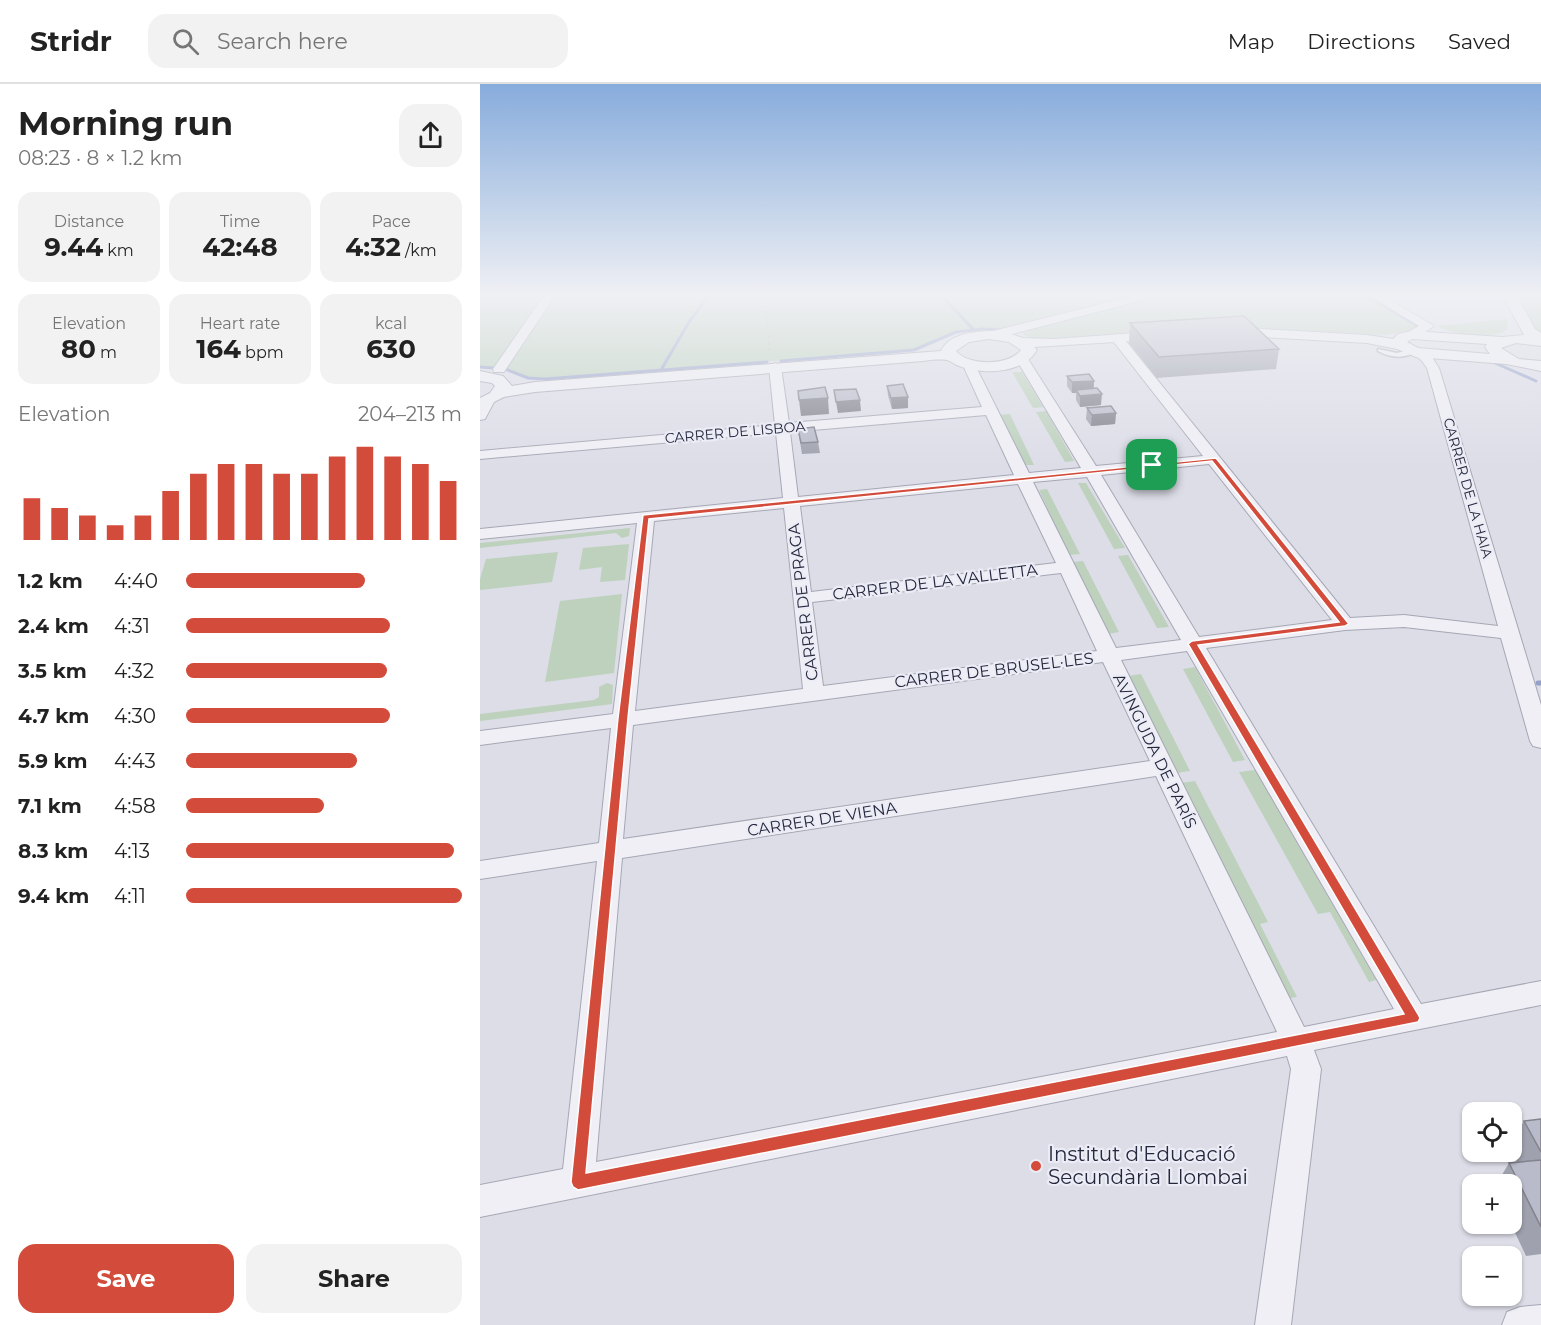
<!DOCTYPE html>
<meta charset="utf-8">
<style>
body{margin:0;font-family:Montserrat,sans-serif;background:#f2f2f2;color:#222;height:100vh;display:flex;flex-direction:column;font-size:22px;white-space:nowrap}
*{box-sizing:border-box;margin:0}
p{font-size:20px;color:#767676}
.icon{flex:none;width:33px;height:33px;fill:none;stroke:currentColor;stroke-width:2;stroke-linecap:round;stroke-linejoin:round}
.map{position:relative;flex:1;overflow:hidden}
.drawer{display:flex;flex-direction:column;background:#fff;width:480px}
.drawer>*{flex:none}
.fabs{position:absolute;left:982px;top:1018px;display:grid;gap:12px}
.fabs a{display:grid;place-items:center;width:60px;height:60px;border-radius:12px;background:#fff;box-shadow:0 2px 4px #0004;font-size:30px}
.pin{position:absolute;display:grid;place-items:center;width:51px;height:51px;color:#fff;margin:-26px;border-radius:12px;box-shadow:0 3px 9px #0006}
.round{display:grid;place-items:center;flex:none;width:63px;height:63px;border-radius:18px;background:#f2f2f2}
.summary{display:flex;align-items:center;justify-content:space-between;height:102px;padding:0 18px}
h1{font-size:33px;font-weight:700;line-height:45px}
.figures{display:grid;grid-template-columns:repeat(3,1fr);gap:9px;height:102px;padding:6px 18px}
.figures div{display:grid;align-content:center;border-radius:15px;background:#f2f2f2;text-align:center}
.figures b{font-size:26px;font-weight:700}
.figures small{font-size:16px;font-weight:400}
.figures p{font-size:16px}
.chart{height:168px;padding:12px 18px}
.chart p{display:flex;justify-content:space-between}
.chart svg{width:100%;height:108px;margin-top:6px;stroke:#d34b3a;stroke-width:6}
.primary-button{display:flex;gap:12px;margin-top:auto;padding:12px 18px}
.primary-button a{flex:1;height:69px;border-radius:18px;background:#d34b3a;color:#fff;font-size:24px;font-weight:700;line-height:69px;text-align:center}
.primary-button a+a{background:#f2f2f2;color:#222}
ul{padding:0 18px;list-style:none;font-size:20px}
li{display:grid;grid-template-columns:96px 72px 1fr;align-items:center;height:45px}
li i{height:15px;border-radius:8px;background:#d34b3a}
header{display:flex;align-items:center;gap:36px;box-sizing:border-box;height:84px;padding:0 30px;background:#fff;border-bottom:2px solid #e0e0e0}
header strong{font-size:28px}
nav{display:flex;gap:33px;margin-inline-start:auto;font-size:21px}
.search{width:420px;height:54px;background:#f2f2f2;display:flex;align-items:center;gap:15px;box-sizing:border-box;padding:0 21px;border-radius:18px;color:#767676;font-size:22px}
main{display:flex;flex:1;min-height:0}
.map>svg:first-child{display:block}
.green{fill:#bdd1bd}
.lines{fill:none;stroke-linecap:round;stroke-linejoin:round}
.stream-far1{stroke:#95a0c9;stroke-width:3}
.stream{stroke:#95a0c9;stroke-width:5}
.service-casing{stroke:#a5a7b4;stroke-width:3}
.minor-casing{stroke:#a5a7b4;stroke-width:2}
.tertiary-casing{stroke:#a5a7b4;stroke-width:2}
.path{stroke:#babbc5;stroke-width:1.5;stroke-dasharray:3 3;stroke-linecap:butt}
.service{fill:#efeff5;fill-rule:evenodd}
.minor{fill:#efeff5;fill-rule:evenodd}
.tertiary{fill:#efeff5;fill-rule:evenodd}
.wall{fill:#9fa1ae}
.shaded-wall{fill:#82838d}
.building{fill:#b9bbca;stroke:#82838d;stroke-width:1.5}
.route{fill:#d34b3a;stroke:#fff;stroke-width:1.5;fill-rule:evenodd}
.poi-dot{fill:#d34b3a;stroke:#ebecf5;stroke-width:2}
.labels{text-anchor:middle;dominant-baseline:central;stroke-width:4.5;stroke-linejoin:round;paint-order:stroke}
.far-street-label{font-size:14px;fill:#25283d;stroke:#ebecf5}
.street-label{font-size:16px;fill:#25283d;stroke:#ebecf5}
.near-poi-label{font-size:20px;fill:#25283d;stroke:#ebecf5;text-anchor:start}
</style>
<header>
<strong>Stridr</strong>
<div class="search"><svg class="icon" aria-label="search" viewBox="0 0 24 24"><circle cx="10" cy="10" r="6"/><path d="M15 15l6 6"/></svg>Search here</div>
<nav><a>Map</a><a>Directions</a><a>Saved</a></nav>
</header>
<main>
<section class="drawer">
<div class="summary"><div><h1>Morning run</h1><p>08:23 · 8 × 1.2 km</p></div><a class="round"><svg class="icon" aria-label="share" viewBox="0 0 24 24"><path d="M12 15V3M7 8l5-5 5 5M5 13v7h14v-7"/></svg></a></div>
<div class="figures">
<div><p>Distance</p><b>9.44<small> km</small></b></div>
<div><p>Time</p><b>42:48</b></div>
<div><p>Pace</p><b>4:32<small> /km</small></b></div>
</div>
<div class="figures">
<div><p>Elevation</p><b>80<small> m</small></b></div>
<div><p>Heart rate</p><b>164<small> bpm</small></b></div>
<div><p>kcal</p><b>630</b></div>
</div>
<div class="chart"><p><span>Elevation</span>204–213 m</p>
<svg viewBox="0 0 160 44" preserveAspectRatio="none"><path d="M5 44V27M15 44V31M25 44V34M35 44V38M45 44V34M55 44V24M65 44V17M75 44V13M85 44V13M95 44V17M105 44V17M115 44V10M125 44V6M135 44V10M145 44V13M155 44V20"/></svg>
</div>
<ul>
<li><b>1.2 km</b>4:40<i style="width:65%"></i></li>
<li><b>2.4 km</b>4:31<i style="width:74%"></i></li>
<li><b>3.5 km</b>4:32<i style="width:73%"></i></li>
<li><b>4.7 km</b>4:30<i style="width:74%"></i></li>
<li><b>5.9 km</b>4:43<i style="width:62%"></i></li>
<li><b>7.1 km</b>4:58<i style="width:50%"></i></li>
<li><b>8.3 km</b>4:13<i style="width:97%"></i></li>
<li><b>9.4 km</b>4:11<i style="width:100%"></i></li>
</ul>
<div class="primary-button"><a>Save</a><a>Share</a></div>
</section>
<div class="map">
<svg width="1061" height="1241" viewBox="0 0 1061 1241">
<rect width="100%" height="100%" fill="#dcdde7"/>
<path class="green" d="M0 210H66L13 284H0Z
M76 210H667L529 246 502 245 476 248 434 266 65 295 47 294 25 285Z
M679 210H886L941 241 934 246 905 251 747 243 576 256 554 255 542 250 559 242Z
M1036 210H1055L1061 213V251L1055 246Z
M1027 235 1028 245C1013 257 971 250 956 242Z
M532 288H542L563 323 553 324Z
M566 327 594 377 585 378 556 328Z
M530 330 554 381H545L519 331Z
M598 399H606L645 464 634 465Z
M567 405 600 470 589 471 559 406Z
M150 444 149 452 142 454 136 449 0 464V459Z
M149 460 145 496 120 498 122 483 99 486 103 464Z
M78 468 72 498 0 506V495L6 475Z
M648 471 689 543 677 544 638 472Z
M603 477 639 548 628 550 593 478Z
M142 510 134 589 65 598 80 517Z
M715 583 765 676 753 678 703 585Z
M661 590 710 687 696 689 648 592Z
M127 599 133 601 132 620 0 637V630L114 616 119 613V603Z
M775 686 896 896 889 898 850 828 838 830 759 688Z
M715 697 788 838 780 840 817 913 810 914 701 699Z"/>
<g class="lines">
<path class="stream-far1" d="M460 210 493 245
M884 210 938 242
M301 277 434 266 476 248 502 245 526 246
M1015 279 1056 297
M0 283 13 284
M25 285 48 294 65 295 287 278
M181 286 209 238 230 210"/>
<path class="stream" d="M1058 599H1061"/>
<defs>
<path id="service" d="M898 265 917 269 934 265 937 267C925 275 911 274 898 267Z"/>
<path id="minor" d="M65 210H76L24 288H14L13 285Z
M662 210H680L678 212 513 255 507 251 509 248Z
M887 210H900L954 242 936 254H928V248L939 242Z
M637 250 641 251 870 534 924 531 1018 542 947 284 941 276 930 268 936 264 950 270 959 284 1061 621V664L1053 662 1050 657 1021 554 924 543 865 546 726 564 941 920 1061 897V921L834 966 841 985 811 1241H775L811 985 807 972 0 1133V1101L83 1085 117 777 0 795V777L119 759 131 644 0 661V647L133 630 157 439 0 455V445L303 414 296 349 0 375V367L295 341 289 283 295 279 301 283 309 339 502 323 482 279 488 275 494 279 549 389 601 384 536 275 542 271 548 275 616 382 723 372 633 257 631 254ZM506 331 534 391 318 413 310 348ZM729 380 852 536 719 553 621 391ZM607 393 701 556 636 564 553 398ZM538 400 576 479 331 508 320 422ZM304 424 323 605 155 627 174 437ZM581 489 617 567 343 602 332 518ZM707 567 914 925 824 943 641 576ZM623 578 670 677 143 755 153 641ZM676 692 797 948 116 1078 142 774Z
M7 314 14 318 5 335 0 336V318Z
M1061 1221V1241H1022L1027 1228 1040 1223Z"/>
<path id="tertiary" d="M1022 210H1036L1055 245 1061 249V262L1036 259 1021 264 1039 275 1061 277V287L1026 280 936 273 917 265 887 259 748 251 741 247 748 243 887 251 913 255 918 250 932 247 1022 253 1044 251ZM932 255 1007 260 1005 263 1010 270 938 264 927 258Z
M509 247H522L543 254 574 255 684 247 691 251 684 255 554 263 557 266C543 290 503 291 479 282 475 281 471 277 467 276 459 275 450 276 443 277L55 308 24 313 0 325V314L10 309 15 302 12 299 0 297V287L23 292 32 302 55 298 461 267C469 250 492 248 509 247ZM509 255 529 258 541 266C529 282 488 282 476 267L489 258Z"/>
</defs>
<use href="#service" class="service-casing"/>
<use href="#minor" class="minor-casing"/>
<use href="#tertiary" class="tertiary-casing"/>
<path class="path" d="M285 210 290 271"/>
<use href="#service" class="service"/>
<use href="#minor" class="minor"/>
<use href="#tertiary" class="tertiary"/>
</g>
<path class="wall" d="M650 239 799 265 796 285 677 294 649 259Z
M587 292 614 297V304L621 321 600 323 596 316V309H592L587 302Z
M407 302 428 324 412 325 408 312Z
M607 324 636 329 635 340 611 342 606 335Z
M318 345 338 358 340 369 322 370Z
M1061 1035V1170L1046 1172 1031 1140H1032V1101H1016L1029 1079 1037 1078 1032 1068V1059L1044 1037Z"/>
<path class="shaded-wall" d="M614 297 613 307 596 306V309H592V298Z
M622 310 621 321 600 323V312Z
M428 313V324L412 325 411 314Z
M348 314 349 330 321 332 319 316Z
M380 316 381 327 358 329 356 318Z
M636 329 635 340 611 342 612 331Z"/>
<path class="building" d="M764 232 799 265 679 273 650 239Z
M609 290 614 297 592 298 587 292Z
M423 300 428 313 411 314 407 302Z
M345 303 348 314 319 316 318 307Z
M617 304 622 310 600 312 596 306Z
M376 305 380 316 356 318 354 306Z
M631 322 636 329 612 331 607 324Z
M334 343 338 358 321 359 318 345Z
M1061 1035V1068L1044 1037Z
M1061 1076V1143L1029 1079Z"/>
<linearGradient id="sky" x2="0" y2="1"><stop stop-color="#87acdc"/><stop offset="0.55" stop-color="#eff0f4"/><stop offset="1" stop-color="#eff0f4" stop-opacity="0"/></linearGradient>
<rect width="1061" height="383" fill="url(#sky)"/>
<path class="route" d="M736 374 869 540 865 542 718 561 938 930 940 934 938 938 98 1106 93 1103 91 1098 138 634 163 431ZM732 377 859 538 712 557 708 560 924 930 106 1089 148 634 169 435Z"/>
<circle class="poi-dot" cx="556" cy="1082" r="6"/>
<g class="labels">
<g class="far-street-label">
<text transform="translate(255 348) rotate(-5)">CARRER DE LISBOA</text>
<text transform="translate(988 404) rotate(74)">CARRER DE LA HAIA</text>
</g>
<g class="street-label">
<text transform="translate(455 498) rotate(-7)">CARRER DE LA VALLETTA</text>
<text transform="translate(323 518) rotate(-97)">CARRER DE PRAGA</text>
<text transform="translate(514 586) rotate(-7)">CARRER DE BRUSEL·LES</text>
<text transform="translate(675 667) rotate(64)">AVINGUDA DE PARÍS</text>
<text transform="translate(342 735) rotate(-9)">CARRER DE VIENA</text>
</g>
<g class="near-poi-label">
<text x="568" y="1070">Institut d'Educació<tspan x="568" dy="23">Secundària Llombai</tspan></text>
</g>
</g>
</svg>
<div class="fabs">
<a><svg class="icon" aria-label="locate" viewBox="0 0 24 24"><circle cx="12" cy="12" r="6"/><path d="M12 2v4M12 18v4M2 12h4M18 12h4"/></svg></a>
<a>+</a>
<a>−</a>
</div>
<div class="pin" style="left:672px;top:381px;background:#1e9e55"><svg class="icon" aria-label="arrive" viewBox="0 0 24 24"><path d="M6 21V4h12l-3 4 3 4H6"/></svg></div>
</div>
</main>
